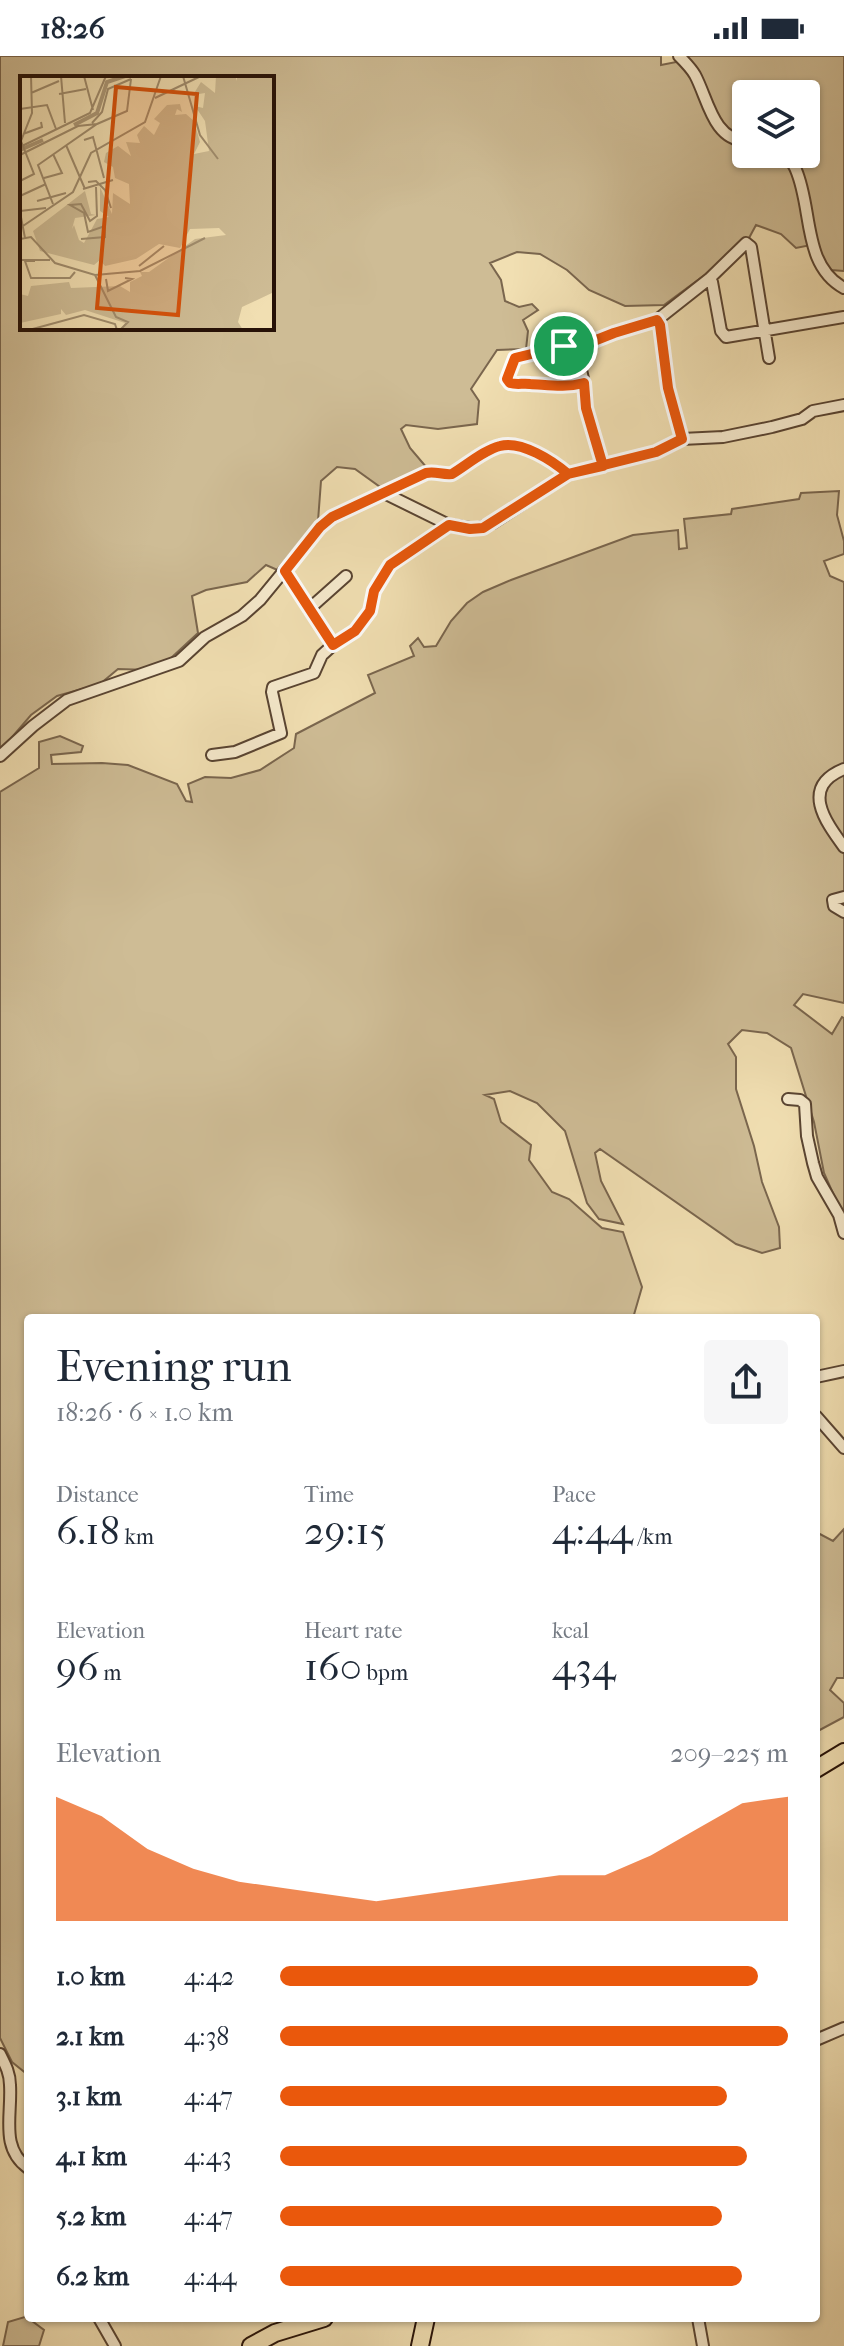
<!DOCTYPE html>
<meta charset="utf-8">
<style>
body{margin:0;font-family:"IM FELL French Canon",serif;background:#f6f6f7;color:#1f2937;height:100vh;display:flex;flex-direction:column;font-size:30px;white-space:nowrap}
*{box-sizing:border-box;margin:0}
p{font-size:26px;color:#747a83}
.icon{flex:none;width:44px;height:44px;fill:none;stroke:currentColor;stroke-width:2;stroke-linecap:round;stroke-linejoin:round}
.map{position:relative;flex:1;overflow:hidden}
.side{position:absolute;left:24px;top:1258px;width:796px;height:1008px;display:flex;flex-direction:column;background:#fff;border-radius:8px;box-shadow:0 2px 6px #0004}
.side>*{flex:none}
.controls{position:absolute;left:732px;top:24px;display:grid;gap:16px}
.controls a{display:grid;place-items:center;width:88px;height:88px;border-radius:8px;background:#fff;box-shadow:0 2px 6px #0004;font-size:40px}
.pin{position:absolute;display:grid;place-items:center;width:68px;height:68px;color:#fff;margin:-34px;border:4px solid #fff;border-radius:50%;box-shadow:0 2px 8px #0007}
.round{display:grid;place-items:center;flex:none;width:84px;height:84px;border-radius:8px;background:#f6f6f7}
.overview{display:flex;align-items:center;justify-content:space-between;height:136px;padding:0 32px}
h1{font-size:44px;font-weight:600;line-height:60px}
.metrics{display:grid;grid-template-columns:repeat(3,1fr);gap:12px;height:136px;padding:8px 32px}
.metrics div{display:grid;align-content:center}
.metrics b{font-size:40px;font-weight:600}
.metrics small{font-size:22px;font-weight:400}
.metrics p{font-size:22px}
.chart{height:224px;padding:16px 32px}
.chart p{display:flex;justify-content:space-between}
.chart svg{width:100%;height:144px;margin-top:8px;fill:#ea580c;opacity:.7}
ul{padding:0 32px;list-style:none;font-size:26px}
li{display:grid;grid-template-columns:128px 96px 1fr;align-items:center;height:60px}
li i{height:20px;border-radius:10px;background:#ea580c}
.status{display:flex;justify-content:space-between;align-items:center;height:56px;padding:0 40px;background:#fff;direction:ltr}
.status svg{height:22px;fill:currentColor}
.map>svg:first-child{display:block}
.green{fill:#cebc95;stroke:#7a664e;stroke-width:2;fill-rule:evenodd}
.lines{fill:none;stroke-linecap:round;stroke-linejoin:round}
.minor-casing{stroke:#594432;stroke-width:14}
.primary-casing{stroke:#261107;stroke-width:20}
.trunk-casing{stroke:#261107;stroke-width:20}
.minor{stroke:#f6eacd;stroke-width:10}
.primary{stroke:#f1dfb2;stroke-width:16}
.trunk{stroke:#f1dfb2;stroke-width:16}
.route-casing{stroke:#fff;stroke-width:16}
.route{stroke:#ea580c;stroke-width:10}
.inset-river{fill:none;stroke:#ac9978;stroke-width:4}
.inset-road{fill:none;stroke:#a08d6e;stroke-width:2}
.view{fill:#d5520c;fill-opacity:0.15;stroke:#d5520c;stroke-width:4}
.inset-edge{fill:none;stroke:#261107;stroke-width:4}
</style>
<div class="status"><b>18:26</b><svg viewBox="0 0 49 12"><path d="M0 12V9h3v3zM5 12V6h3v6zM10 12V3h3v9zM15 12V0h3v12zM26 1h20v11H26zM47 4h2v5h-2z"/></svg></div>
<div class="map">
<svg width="844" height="2290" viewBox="0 0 844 2290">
<rect width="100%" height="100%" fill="#f1dfb2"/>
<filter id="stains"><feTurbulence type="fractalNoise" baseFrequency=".0025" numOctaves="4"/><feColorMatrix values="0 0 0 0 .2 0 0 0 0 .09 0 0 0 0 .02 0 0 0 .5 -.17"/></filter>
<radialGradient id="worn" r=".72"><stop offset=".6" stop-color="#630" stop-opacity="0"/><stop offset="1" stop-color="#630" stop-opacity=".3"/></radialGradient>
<path class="green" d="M0 0H661V9L681 5 692 17 717 73 746 87V98H783L795 115 811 189 796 192 781 178 756 169 749 182 706 218 664 249 625 250 589 234 567 214 540 198 517 196 490 207 501 224 505 245 519 251 532 248 538 254 523 264 528 275 526 293 497 294 471 333 479 345 477 368 438 373 406 369 401 373 410 392 427 412 383 433 355 413 337 411 321 425 318 465 282 516 266 509 247 526 206 534 192 540 198 577 171 602 150 614 118 613 100 628 57 640 31 659 0 695ZM22 22H272V272H22Z
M684 0H844V215L831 214 822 203 790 98H806V38H746V81H736L722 70Z
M839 435 837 459 844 485V498L824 505 830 520 844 526V947L803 938 794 949 832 978 842 961 844 962V1162L824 1117 814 1066 791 992 767 977 742 974 728 988 736 1001V1033L754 1090 762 1126 779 1171 780 1192 762 1197 736 1188 600 1093 595 1097 601 1125 623 1168 599 1163 587 1147 565 1075 537 1047 510 1035 485 1039 494 1043 501 1066 531 1089 529 1104 552 1136 569 1143 602 1172 623 1176 642 1231 633 1262H28V2019L12 2006 0 1982V736L39 712V686L60 680 83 690 81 696 51 699 52 708 102 707 128 709 177 728 186 745 192 746 188 728 205 721 231 722 260 714 294 692 296 678 375 637 368 619 414 600 410 590 418 582 424 591 436 590 451 565 467 547 483 536 511 524 633 479 678 474 679 493 687 492 684 463 731 458 732 453 799 443 801 437Z
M844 1473V1622H837L830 1634 844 1647V1661L816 1676V1476L833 1485Z
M28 2260V2262L44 2274 39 2290H3L8 2266Z"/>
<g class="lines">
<defs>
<path id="minor" d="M679 0C685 6 691 12 695 19 708 43 713 84 746 85
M786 98C789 103 794 108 796 114 813 153 802 209 844 232
M709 223 712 226 721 275 726 281 844 261
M657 264 660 269 668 332 682 383
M576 292 584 327 586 352 603 410
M584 327C565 332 549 329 530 328 523 327 517 328 510 327L507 323 515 302 564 290 576 292 614 277 657 264 709 223 746 187 751 191 769 302
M384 437 449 469 476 473 493 467 568 418
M285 515 333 589
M309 553 346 520
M212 699 235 696 281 677 272 636 273 631 314 617 322 599 333 589 355 575 370 555 374 535 390 509 449 469
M0 700 33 670 67 644 179 605 205 581 242 560 260 544 320 471 332 461 426 417C436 414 442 419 452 418 467 409 484 394 501 390 521 384 553 405 568 418L656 396 682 383 723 381 772 371 802 363 813 355 844 349
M844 713C800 731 825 765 844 791
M844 841 833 844 834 850 844 856
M788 1043 800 1044 805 1048 807 1080 813 1107 817 1121 839 1159 844 1177
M816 1321 844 1315
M816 1360 844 1392
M816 1984 844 1972
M0 1998C5 2008 10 2017 10 2029 12 2060 0 2092 28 2112
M99 2262 115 2290
M698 2262 703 2290"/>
<path id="primary" d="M251 2290 275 2277 324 2262"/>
<path id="trunk" d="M816 1713 844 1696
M420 2290 426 2262"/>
</defs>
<use href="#minor" class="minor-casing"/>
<use href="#primary" class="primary-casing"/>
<use href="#trunk" class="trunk-casing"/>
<use href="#minor" class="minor"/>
<use href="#primary" class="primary"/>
<use href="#trunk" class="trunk"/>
</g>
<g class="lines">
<defs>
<path id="route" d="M564 290 515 302 507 323 510 327C517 329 523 327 530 328 549 329 565 332 584 327L586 352 603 410 568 418C553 405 521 384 500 390 484 394 467 409 452 418 442 419 436 415 426 417L332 461 320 471 285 515 333 589 355 575 370 555 374 535 390 509 449 469 470 473 483 472 568 418 656 396 682 383 668 332 660 269 657 264 614 277 576 292 564 290"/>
</defs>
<use href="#route" class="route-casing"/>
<use href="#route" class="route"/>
</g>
<g transform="translate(20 20)">
<rect width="254" height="254" fill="#f1dfb2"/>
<path d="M196 0H215L217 5V0H254V216L222 231 218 246 223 254H101L105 247 65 234 46 239 41 233V238L0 247V218L8 220 11 210 49 206 51 212 100 210 110 216V206L122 200 120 196H129L175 163 206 159 199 152 170 153 160 172 139 168 116 183 85 190 80 184 74 189 20 175 13 155 65 115 71 138 76 139 55 142 52 153 54 149 59 164 64 167 77 143 89 141 80 135V111L92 138 93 117 110 128 109 108 95 102 93 91 84 86 86 77 98 70 111 80 106 66 120 67 117 59 124 50 134 59 140 47 134 43 147 29 160 28 162 36 157 33 155 39 166 38 174 45 180 66 174 78 189 75 185 45 175 30 183 32 185 17 173 19 181 6 195 17Z" fill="#cebc95"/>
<path class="inset-river" d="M54 49 77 37 87 6 105 0M0 74 23 64"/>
<path class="inset-road" d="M41 0 45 47M64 0 73 34M163 0 180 59 198 83M11 17 39 5M39 18 66 13M135 22 181 0M0 33 27 29 36 53M72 47 82 36 88 13 111 3M3 58 22 51 21 46M64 64 73 61 84 102M46 69 65 113M0 71 70 37 86 0M0 79 58 50 77 48M24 102 42 97 33 78M0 105 14 98 1 65 12 37 11 0M68 106 76 105 85 114 91 132M63 113 93 104M0 120 26 108M17 125 46 117M33 128 18 89 77 48 107 35 111 3M0 135 26 132M0 136 5 162M0 152 53 116 71 77 125 46 141 0M0 163 11 161 35 187 75 199 120 195 185 162M61 163 85 161V150L68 156 64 137 50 129 61 128 70 145 77 140 76 111M0 184H30M15 185H5L11 202H50L55 196M119 190 144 170M75 199 96 241 108 246 100 254M86 203 88 215 112 203 105 202M9 254 64 239 95 248 97 254"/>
<path class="view" d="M96 11 177 18 158 239 77 232Z"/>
<rect width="254" height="254" class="inset-edge"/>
</g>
<rect width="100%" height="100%" filter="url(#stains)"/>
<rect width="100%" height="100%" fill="url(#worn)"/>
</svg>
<div class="controls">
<a><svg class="icon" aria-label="layers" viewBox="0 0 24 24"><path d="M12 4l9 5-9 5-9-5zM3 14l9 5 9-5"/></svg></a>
</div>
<div class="pin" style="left:564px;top:290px;background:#1e9e55"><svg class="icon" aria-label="arrive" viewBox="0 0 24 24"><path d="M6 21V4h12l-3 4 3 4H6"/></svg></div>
<section class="side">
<div class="overview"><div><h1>Evening run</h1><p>18:26 · 6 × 1.0 km</p></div><a class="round"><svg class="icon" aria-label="share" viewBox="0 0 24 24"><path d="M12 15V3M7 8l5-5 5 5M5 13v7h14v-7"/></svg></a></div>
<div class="metrics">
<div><p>Distance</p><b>6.18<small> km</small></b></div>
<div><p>Time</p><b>29:15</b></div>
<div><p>Pace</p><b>4:44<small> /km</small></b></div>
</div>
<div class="metrics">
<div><p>Elevation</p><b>96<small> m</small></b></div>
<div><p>Heart rate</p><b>160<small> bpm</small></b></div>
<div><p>kcal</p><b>434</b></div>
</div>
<div class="chart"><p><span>Elevation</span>209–225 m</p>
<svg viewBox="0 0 160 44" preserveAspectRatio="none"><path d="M0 44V6L10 12L20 22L30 28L40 32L50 34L60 36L70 38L80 36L90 34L100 32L110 30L120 30L130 24L140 16L150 8L160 6V44z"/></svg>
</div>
<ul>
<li><b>1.0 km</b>4:42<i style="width:94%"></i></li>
<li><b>2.1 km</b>4:38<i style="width:100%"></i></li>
<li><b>3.1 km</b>4:47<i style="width:88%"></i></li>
<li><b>4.1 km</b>4:43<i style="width:92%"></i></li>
<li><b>5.2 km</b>4:47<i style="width:87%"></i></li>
<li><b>6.2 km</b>4:44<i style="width:91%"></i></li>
</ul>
</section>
</div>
